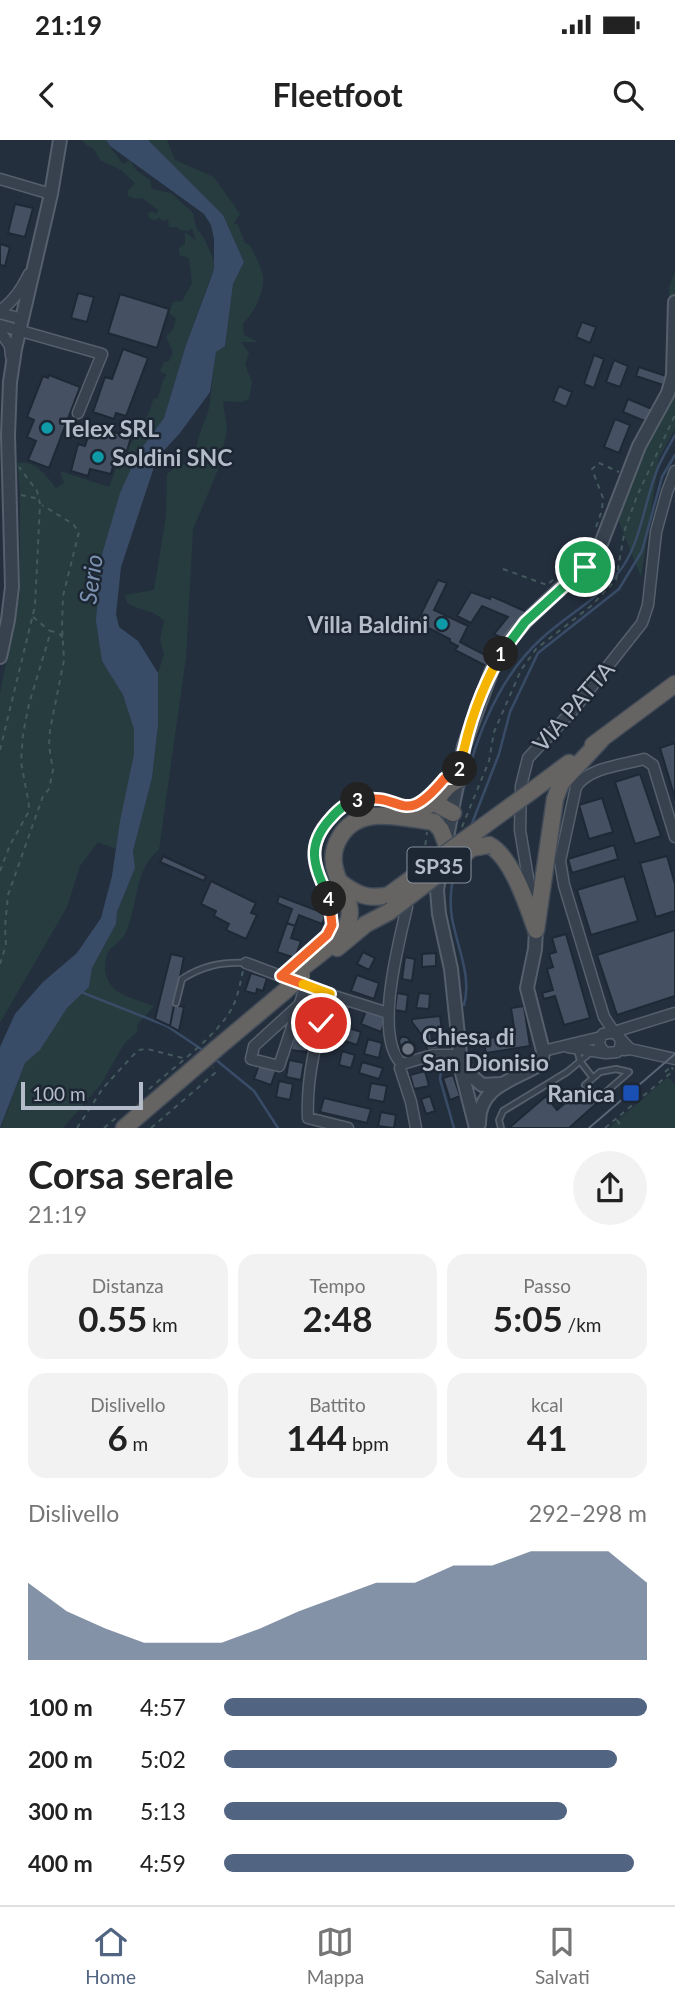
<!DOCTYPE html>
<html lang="it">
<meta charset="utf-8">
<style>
body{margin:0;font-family:Lato,sans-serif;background:#f2f2f2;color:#222;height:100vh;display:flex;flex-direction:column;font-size:26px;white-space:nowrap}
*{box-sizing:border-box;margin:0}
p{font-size:23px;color:#767676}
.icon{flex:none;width:38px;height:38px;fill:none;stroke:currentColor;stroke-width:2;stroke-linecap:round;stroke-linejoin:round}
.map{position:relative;height:988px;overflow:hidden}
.panel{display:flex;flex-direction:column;background:#fff;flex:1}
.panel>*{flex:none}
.scale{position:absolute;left:21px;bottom:18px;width:122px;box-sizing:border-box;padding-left:7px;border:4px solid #b4bcc9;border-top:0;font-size:19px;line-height:24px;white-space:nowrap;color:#b4bcc9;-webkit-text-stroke:5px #1d2633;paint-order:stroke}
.pin{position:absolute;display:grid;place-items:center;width:60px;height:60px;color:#fff;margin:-30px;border:4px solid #fff;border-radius:50%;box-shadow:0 2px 7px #0007}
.km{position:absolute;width:35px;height:35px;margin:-18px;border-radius:50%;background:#222;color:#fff;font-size:19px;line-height:35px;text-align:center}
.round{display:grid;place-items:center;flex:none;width:74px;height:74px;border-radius:37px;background:#f2f2f2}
.summary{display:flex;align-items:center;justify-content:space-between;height:119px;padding:0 28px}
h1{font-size:38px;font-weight:700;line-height:52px}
.metrics{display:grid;grid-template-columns:repeat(3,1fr);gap:10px;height:119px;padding:7px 28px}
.metrics div{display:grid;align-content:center;border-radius:18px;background:#f2f2f2;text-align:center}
.metrics b{font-size:35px;font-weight:700}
.metrics small{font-size:19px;font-weight:400}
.metrics p{font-size:19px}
.chart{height:196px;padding:14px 28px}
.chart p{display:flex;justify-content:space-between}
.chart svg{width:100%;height:126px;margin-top:7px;fill:#516482;opacity:.7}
ul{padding:0 28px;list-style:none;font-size:23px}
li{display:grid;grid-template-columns:112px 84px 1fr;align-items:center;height:52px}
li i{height:18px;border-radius:9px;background:#516482}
.status{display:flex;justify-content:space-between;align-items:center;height:49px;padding:0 35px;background:#fff;direction:ltr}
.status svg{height:19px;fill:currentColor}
header{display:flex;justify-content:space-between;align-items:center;height:91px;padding:0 28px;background:#fff;font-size:32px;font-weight:700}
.menu{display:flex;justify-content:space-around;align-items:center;height:98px;border-top:2px solid #e0e0e0;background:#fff;font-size:19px;color:#767676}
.menu a{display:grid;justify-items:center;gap:4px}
.menu .on{color:#516482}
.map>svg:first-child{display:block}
.green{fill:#263c3f}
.water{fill:#394c67}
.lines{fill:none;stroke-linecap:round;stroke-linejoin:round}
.stream{stroke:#394c67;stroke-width:2.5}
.building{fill:#455162;stroke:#1f2835;stroke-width:2}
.service-casing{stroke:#565f6c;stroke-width:8}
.minor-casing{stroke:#565f6c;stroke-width:13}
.tertiary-casing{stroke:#565f6c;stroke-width:16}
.trunk-casing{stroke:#434c59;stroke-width:19}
.path{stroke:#44595c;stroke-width:2;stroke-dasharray:5 5;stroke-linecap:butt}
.service{stroke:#38414e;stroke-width:4.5}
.minor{stroke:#38414e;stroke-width:10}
.tertiary{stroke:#38414e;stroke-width:12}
.trunk{stroke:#656462;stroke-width:16}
.tram{stroke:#5a6575;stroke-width:2}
.trunk-bridge-casing{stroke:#434c59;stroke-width:19;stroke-linecap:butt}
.trunk-bridge{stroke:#656462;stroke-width:16}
.split-1-casing{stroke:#fff;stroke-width:14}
.split-2-casing{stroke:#fff;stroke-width:14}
.split-3-casing{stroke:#fff;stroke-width:14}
.split-4-casing{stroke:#fff;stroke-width:14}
.split-5-casing{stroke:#fff;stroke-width:14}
.split-6-casing{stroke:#fff;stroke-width:14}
.split-1{stroke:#22a559;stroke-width:9}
.split-2{stroke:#f5b400;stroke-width:9}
.split-3{stroke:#f0652b;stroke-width:9}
.split-4{stroke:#22a559;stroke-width:9}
.split-5{stroke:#f0652b;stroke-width:9}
.split-6{stroke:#f5b400;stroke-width:9}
.culture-dot{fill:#0f9aa8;stroke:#1d2633;stroke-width:2.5}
.worship-dot{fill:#6b7280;stroke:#1d2633;stroke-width:2.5}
.transit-dot{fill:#1a4fb4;stroke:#1d2633;stroke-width:2.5}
.labels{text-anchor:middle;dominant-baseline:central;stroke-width:5;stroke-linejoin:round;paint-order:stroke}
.shield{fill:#1d2633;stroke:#878f9c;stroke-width:2}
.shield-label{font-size:21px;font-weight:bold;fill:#b4bcc9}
.poi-label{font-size:23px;font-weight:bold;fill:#b4bcc9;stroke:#1d2633;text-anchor:start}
.street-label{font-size:23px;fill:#b4bcc9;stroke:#1d2633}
.water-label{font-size:24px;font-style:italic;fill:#7c92b1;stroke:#1d2633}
</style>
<div class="status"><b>21:19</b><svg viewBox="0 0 49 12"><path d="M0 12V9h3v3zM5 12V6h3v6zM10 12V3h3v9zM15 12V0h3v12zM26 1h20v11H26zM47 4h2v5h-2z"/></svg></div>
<header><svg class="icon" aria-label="back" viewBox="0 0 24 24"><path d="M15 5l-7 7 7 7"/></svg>Fleetfoot<svg class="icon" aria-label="search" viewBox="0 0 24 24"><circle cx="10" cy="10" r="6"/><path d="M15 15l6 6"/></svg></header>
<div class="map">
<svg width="675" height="988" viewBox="0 0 675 988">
<rect width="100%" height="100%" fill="#242f3e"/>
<path class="green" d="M83 0H106C110 8 117 15 123 24L130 20 136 30 150 40 152 49 171 53 193 73 196 88 203 96 214 121V128L186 205 164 278 138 313 102 521C115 542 132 565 134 590 138 627 121 671 116 709L98 702 80 726 67 767 0 883V553L20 453V351L17 323C35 320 46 335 56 348L64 343 60 331 109 347C113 337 116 324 122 316 133 301 150 277 153 259L158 258 163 240 167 235 160 231 164 222 169 221 173 212 166 197 173 189 176 179 169 173 173 162 182 161 192 143 189 118 179 115V108L185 104V92L196 101 192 88 188 91 180 90 177 87H169L168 79 162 81 159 77 156 80 150 79 148 74 151 71 156 74 158 70 142 58 135 59 128 56V50L135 43 121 30 100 20 94 9 86 5Z
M148 0H167L175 20 214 37 240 74 234 83 238 85 245 103 250 105C254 115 262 127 263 137 264 153 254 173 243 184L244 195 258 202H241L249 213 245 225 252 242 249 259 242 262 223 261 227 290 218 330 193 389 186 517 159 710C133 729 139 767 125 794 120 804 108 806 106 819 104 826 105 834 108 840 114 856 140 860 154 866L137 885 138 891 124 904 101 944 63 988H1L25 923 40 910 67 868 89 847 92 828 116 784 117 772 135 728 133 711 152 638 158 585V533L164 514 160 500 164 481C153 469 139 471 127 463L125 455 154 450 166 376 167 334 174 328 196 320C194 296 208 282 210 261 212 245 213 228 216 212L225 206 233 144 244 122 223 75Z
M675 132V289L659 318 641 437 617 377 656 283 670 229 669 147Z
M668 937 675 945V988H609Z"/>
<path class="water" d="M106 0H148L223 75 244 122 233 144 225 206 216 212 210 252 180 293 157 318 121 427 116 474 119 487 138 501 158 533V585L152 638 133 711 135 728 117 772 116 784 92 828 89 847 67 868 40 910 25 923 0 988V907L15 874 43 842 77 813 101 778 112 736 120 681 134 614V589L123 555 102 521 96 481 101 418 120 353 138 313 164 278 186 205 211 138 214 128V99L211 85 204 74 110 6Z"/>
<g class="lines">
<path class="stream" d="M459 669C472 608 494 542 541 499 566 476 597 460 618 433 640 407 644 364 656 333 660 320 669 307 675 295
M471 686 499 614 510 572 538 513 619 449 642 411 662 337 675 315
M455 728C451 745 449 761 452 778 457 807 472 836 464 865
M81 852 167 886 204 911
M215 919 254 951 278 988
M442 920 440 939 454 988"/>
</g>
<path class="building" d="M15 64 33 68 25 97 8 93Z
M0 104 10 107 5 126 0 125Z
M78 153 94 157 87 182 71 178Z
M120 154 169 169 157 208 108 193Z
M582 182 596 187 590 203 576 197Z
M123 209 148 218 126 276 116 273 114 279 93 272 105 237 112 239Z
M594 215 604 219 594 248 584 244Z
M614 220 628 226 620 247 606 242Z
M639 227 666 236 663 245 636 236Z
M49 235 80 247 49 328 28 320 36 301 27 297 34 280 27 277 43 236 48 238Z
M559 246 572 252 566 267 553 261Z
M628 259 652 269 647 282 623 272Z
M615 279 630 285 619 313 604 307Z
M95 287 131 297 127 311 122 310 119 324 114 322 111 334 90 329 88 336 71 331 78 304 85 306 88 297 92 298Z
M438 440 447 443 434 470 468 486 460 502 491 518 488 527 455 510 458 506 450 502V499L417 482Z
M471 452 490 459 491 456 527 472 504 499 494 494 508 477 482 466 471 483 457 476Z
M675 603V658L660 608Z
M640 634 661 696 635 704 615 642Z
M602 658 613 692 589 699 579 665Z
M614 705 618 719 572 733 568 719Z
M163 716 206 736 204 741 160 722Z
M667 716 675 744V771L656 777 640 723Z
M624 736 638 781 591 795 577 750Z
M211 741 256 763 251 773 257 775 246 799 226 790 229 784 214 776 216 771 201 764Z
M279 756 326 774 322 784 299 775 295 786 287 783 292 769 277 763Z
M287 783 295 786 291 798 301 801 295 818 277 812Z
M675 790V856L617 875 597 815Z
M566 794 590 878 564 885 555 856 544 859 542 853 553 850 547 829 553 827 549 814 556 812 552 798Z
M363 812 375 818 369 830 357 824Z
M436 813V826L422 827V814Z
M171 814 184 817 170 886 155 879Z
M405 817 415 819 412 841 402 839Z
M251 833 267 838 263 851 257 849 256 854 245 851Z
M357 835 379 843 374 859 351 851Z
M397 853 408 855 406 872 395 870Z
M419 853 430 854 429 869 416 868Z
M336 860 351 865 346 878 332 873Z
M174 865 184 867 179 891 170 886Z
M524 866 530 906 486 913 483 899 515 894 511 868Z
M366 871 386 878 381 892 361 884Z
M299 872 315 876 311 888 295 884Z
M440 876 442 891 421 894 412 882V879Z
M340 885 361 892 357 905 336 898Z
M431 892 432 901 441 900 442 908 427 910 425 893Z
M294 895 310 898 307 912 291 910Z
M401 897H406L409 899 410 905 414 904 416 914 403 917 399 901Z
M368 899 382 903 379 918 364 914Z
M342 911 355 915 351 928 339 925Z
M289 920 304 923 301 940 286 937Z
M362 922 383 928 379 939 359 933Z
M259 925 276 931 271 945 254 939Z
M425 931 429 946 414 949 410 935Z
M453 935 460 956 450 960 443 938Z
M279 941 293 944 290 960 276 957Z
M371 943 387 946 384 962 368 959Z
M583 947 597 963 569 988H509L546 956 557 970Z
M430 956 435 971 426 974 421 959Z
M324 958 371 969 367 983 320 972Z
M381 972 396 975 394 988 378 986Z"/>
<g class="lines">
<defs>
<path id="service" d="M176 863 182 839C202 826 221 822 245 823
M577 909 580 921 593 938
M616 929 629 932 598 959 585 945 600 932Z
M501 988 499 980 503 971 567 932 590 913"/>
<path id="minor" d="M0 39 51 54
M0 171C14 160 21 150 29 134
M0 173 22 179
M0 185 102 214 78 273
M0 191 10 206 11 216
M675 697 653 625 644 619C623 625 589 627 576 647L560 721 564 745 604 877 614 892 675 873
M532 762 520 690 521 646 528 618 574 569 642 483 648 465 656 392 667 352 675 331
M246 823 334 856 388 873
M330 854C317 895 306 936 308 978L348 988
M299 865 254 906 251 919 279 926 306 845
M621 899 620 908 617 912 606 913C599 908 597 901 603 894L614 892 630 909
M568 907 606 913
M624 910 630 909 675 919
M543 911 601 897
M402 924C373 897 399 802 407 767
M402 924 400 928 411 962 416 988
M402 924 433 915H459"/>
<path id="tertiary" d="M0 517 8 480 12 447 8 295 10 242 15 209 51 54 60 0
M446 703 464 606 492 530 507 503 525 482 597 414 639 306 668 253 673 235 675 162
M440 731 437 750 439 774 451 829 462 933 476 988
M463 924 467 932 482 945 501 944
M479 984C478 948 510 941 537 926L542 919 543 911 527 848 535 809 536 790"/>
<path id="trunk" d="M593 605 675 544
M533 650 569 623
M433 662 453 673
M401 674C411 673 425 669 433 662 444 653 444 646 458 640
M489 705C511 716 527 764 535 787
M340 742C357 755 369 760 389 755
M536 790 555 659 561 643 601 600
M337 808 366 784 389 772
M297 832C313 818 343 801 349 779 353 762 340 748 336 733 332 721 333 708 340 697 359 664 403 678 434 682L441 690 446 703
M216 909 285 851
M124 988 201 922"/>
</defs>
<use href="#service" class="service-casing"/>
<use href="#minor" class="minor-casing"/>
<use href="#tertiary" class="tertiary-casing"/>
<use href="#trunk" class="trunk-casing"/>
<path class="path" d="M21 355 35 358 38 361
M596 387 602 370 603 358 592 329 599 323 619 332
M581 414 590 402
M503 429 547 445 554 439
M33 477 50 491
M0 610 35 466 40 364 37 351 19 327
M462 687 489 621 494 592 521 530 536 509 591 466 616 440 625 389 637 356 675 275
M424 715 427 692
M0 731 10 705 28 673 29 665 21 622 23 594 29 564 51 491 59 493 63 498
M332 786C332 777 332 767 329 758 325 746 317 736 315 723 311 700 329 670 352 662 366 656 381 660 395 664
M0 824 6 805 5 787 8 755 43 656 49 649 53 630 49 606 50 590 64 520 62 486 63 456 79 392 73 384 42 365
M665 932 671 927
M149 949C173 928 218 895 232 868 238 857 240 843 243 831
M617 980 622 988
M77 988 103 948 138 910 147 909 183 918
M104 988 116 978
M151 988 215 933 213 927
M605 988 673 931 672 927"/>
<use href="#service" class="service"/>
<use href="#minor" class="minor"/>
<use href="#tertiary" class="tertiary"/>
<use href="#trunk" class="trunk"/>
<path class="tram" d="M589 988 675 914"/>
<defs>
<path id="trunk-bridge" d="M389 755 533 650
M389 772 472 708 489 705
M285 851 302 836
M201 922 216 909"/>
</defs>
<use href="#trunk-bridge" class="trunk-bridge-casing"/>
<use href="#trunk-bridge" class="trunk-bridge"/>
</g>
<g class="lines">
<defs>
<path id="split-1" d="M501 514 525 482 585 427"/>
<path id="split-2" d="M460 629C467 589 481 549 501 514"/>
<path id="split-3" d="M358 660C405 651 401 691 445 638H458L460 629"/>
<path id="split-4" d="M329 759C315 727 304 707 331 678 339 669 346 663 358 660"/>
<path id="split-5" d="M303 844 281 836 327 795 332 785 329 759"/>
<path id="split-6" d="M303 844 330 854 321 883"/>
</defs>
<use href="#split-1" class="split-1-casing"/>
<use href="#split-2" class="split-2-casing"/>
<use href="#split-3" class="split-3-casing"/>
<use href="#split-4" class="split-4-casing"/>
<use href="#split-5" class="split-5-casing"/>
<use href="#split-6" class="split-6-casing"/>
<use href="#split-1" class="split-1"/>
<use href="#split-2" class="split-2"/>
<use href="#split-3" class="split-3"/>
<use href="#split-4" class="split-4"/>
<use href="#split-5" class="split-5"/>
<use href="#split-6" class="split-6"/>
</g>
<g class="culture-dot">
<circle cx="47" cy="288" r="7"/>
<circle cx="98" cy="317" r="7"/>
<circle cx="442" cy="484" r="7"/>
</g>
<circle class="worship-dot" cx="408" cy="909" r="7"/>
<rect class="transit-dot" x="622" y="944" width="18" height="18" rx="3.5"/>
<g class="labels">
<rect class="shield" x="407.5" y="707.5" width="63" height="35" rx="5"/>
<g class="shield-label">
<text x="439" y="725">SP35</text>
</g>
<g class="poi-label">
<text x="61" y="288">Telex SRL</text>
<text x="112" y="317">Soldini SNC</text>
<text x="428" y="484" text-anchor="end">Villa Baldini</text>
<text x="422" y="896">Chiesa di<tspan x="422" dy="26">San Dionisio</tspan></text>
<text x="615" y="953" text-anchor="end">Ranica</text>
</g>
<g class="street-label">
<text transform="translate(573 566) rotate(-49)">VIA PATTA</text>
</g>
<g class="water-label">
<text transform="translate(90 439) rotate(-82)">Serio</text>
</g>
</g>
</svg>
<div class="scale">100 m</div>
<div class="pin" style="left:585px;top:427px;background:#1e9e55"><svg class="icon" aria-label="arrive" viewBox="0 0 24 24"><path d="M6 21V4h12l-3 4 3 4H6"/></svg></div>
<div class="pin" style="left:321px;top:883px;background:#d93025"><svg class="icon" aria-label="check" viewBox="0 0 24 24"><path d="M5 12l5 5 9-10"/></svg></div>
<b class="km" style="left:501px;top:514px">1</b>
<b class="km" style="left:460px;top:629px">2</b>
<b class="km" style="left:358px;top:660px">3</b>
<b class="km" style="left:329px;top:759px">4</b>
</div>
<section class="panel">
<div class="summary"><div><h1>Corsa serale</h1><p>21:19</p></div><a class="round"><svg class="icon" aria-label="share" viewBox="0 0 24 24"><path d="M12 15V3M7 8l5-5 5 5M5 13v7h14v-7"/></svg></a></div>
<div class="metrics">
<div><p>Distanza</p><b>0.55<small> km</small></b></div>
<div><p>Tempo</p><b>2:48</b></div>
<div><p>Passo</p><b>5:05<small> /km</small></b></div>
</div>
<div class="metrics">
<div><p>Dislivello</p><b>6<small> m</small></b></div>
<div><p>Battito</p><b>144<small> bpm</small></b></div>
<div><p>kcal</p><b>41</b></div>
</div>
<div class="chart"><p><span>Dislivello</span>292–298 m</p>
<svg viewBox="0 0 160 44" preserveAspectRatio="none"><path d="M0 44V17L10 27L20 33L30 38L40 38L50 38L60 33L70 27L80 22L90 17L100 17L110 11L120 11L130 6L140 6L150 6L160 17V44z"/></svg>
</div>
<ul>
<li><b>100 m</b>4:57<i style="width:100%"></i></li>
<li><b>200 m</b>5:02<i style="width:93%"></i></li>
<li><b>300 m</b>5:13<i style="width:81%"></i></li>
<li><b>400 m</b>4:59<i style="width:97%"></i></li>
</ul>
</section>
<nav class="menu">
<a class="on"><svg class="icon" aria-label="home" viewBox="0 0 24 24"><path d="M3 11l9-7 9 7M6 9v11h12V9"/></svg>Home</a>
<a><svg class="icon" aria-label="map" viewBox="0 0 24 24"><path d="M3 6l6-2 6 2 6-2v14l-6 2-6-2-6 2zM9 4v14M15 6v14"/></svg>Mappa</a>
<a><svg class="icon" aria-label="saved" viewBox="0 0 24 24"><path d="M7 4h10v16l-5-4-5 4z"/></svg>Salvati</a>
</nav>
